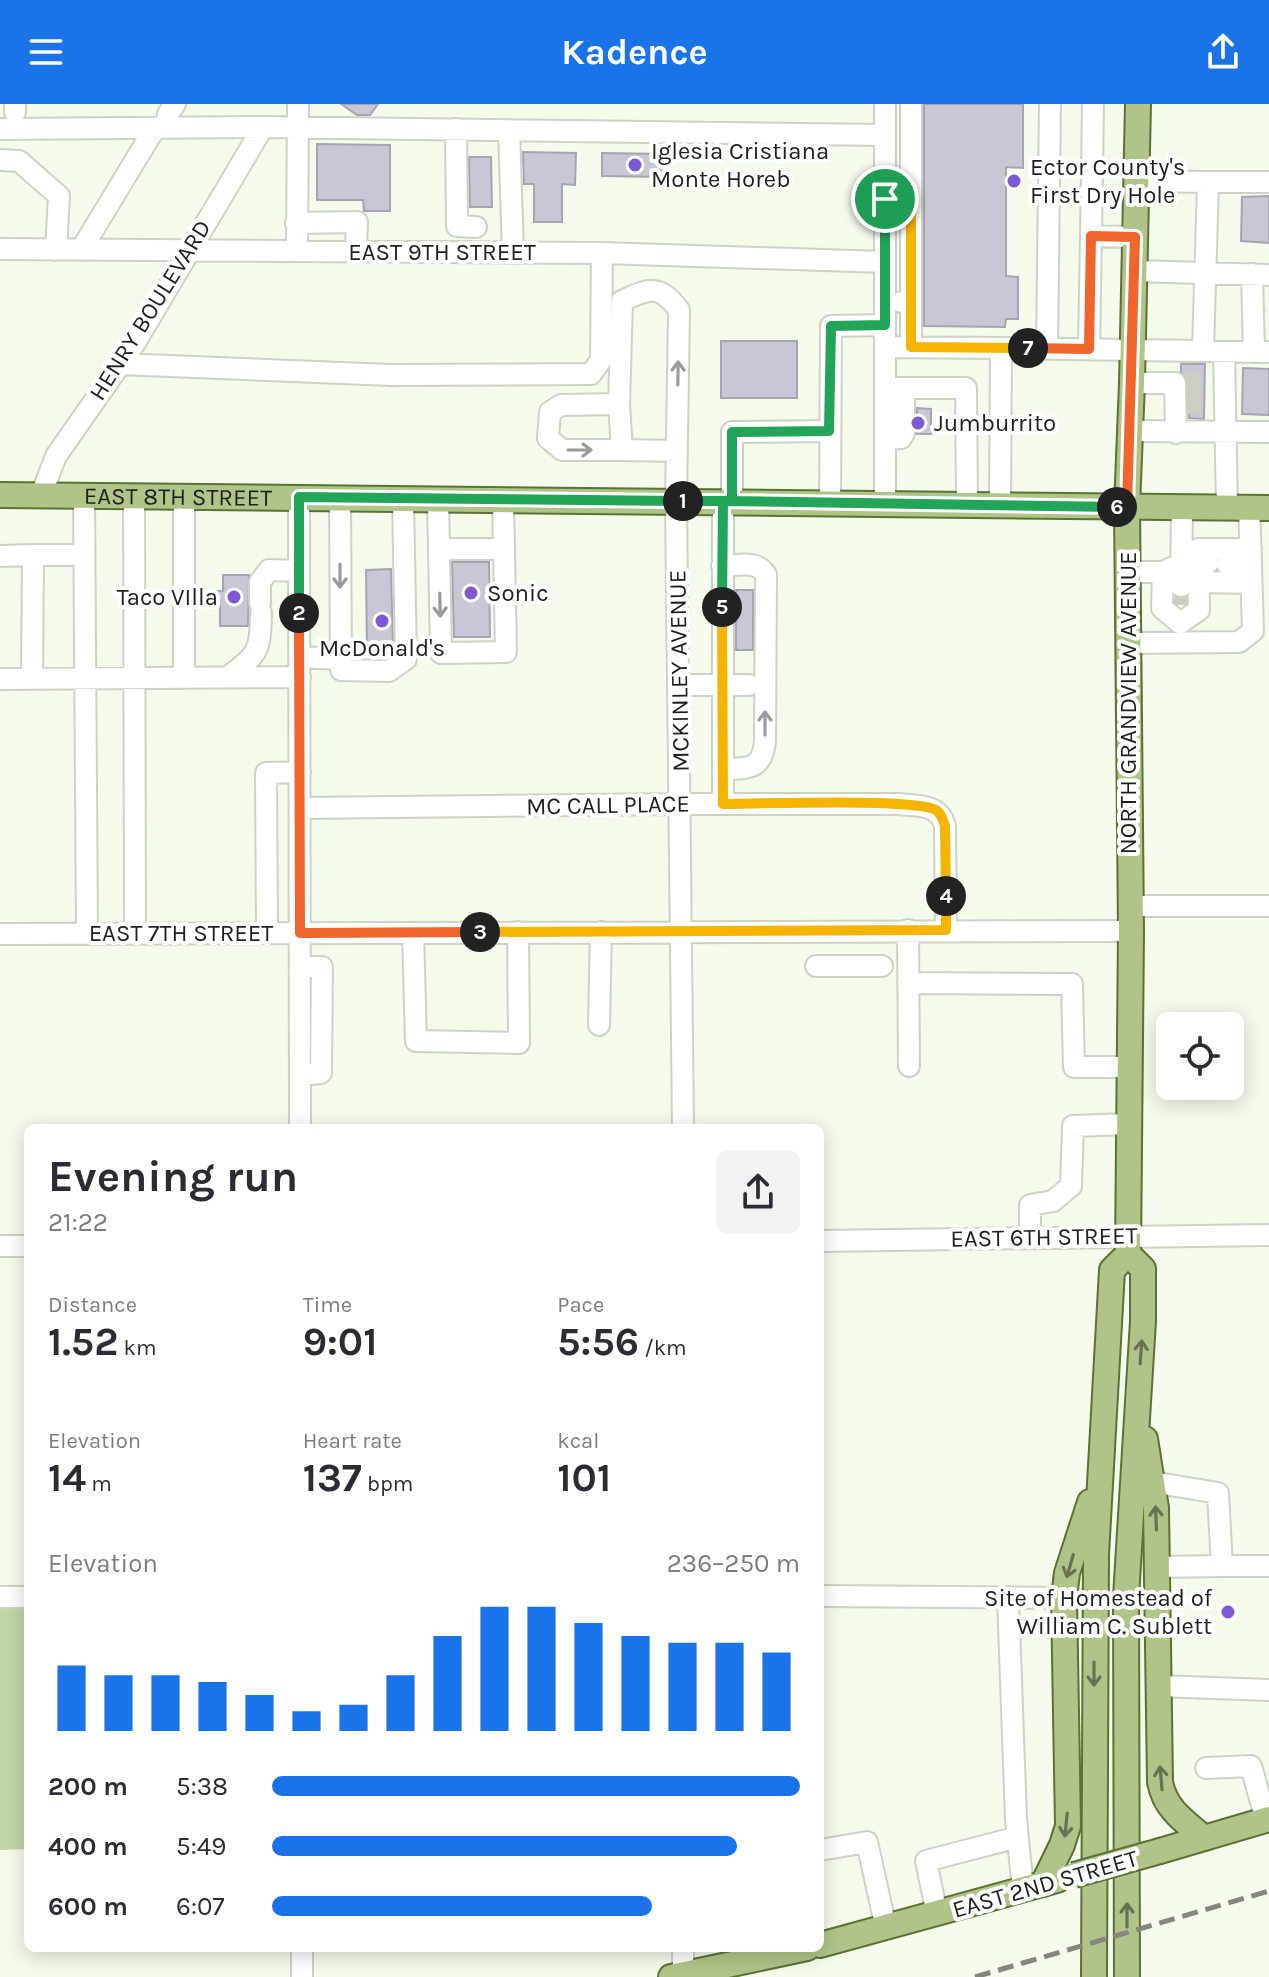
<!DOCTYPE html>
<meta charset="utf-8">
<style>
body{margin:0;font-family:Karla,sans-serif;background:#f2f2f3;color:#2b2b33;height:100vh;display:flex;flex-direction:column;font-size:30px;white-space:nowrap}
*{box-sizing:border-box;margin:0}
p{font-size:26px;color:#7c7c81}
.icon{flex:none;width:44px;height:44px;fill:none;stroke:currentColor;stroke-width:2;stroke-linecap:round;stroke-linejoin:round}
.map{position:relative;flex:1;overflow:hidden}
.details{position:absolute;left:24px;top:1020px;width:800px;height:828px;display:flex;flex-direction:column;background:#fff;border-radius:12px;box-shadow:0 4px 20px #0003}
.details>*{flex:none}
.controls{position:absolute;left:1156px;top:908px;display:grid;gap:16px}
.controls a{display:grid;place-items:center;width:88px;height:88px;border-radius:12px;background:#fff;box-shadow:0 4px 20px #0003;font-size:40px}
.pin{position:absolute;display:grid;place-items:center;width:68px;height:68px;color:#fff;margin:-34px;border:4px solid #fff;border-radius:50%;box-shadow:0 2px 8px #0007}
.km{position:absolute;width:40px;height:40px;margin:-20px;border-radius:50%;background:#222;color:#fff;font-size:22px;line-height:40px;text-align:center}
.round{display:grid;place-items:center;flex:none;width:84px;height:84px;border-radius:12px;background:#f2f2f3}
.headline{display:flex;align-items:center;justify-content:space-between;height:136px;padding:0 24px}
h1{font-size:44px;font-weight:700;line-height:60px}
.figures{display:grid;grid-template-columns:repeat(3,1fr);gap:12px;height:136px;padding:8px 24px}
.figures div{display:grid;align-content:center}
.figures b{font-size:40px;font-weight:700}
.figures small{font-size:22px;font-weight:400}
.figures p{font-size:22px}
.chart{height:224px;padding:16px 24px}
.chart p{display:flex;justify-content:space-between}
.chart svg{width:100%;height:144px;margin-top:8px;stroke:#1a73e8;stroke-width:6}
ul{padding:0 24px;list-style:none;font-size:26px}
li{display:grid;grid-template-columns:128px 96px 1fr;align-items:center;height:60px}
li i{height:20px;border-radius:10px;background:#1a73e8}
header{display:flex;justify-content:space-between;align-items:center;height:104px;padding:0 24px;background:#1a73e8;color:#fff;font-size:36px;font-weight:700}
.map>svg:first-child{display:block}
.green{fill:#c2d5a6}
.building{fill:#c9c6d6;stroke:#a6a3b2;stroke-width:2}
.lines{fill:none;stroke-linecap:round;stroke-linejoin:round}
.minor-tunnel{stroke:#cacfc2;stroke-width:20;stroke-dasharray:20 10;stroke-linecap:butt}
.minor-casing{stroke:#cdd3c4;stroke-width:24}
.major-casing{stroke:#5b7230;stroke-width:28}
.minor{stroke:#fff;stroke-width:20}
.major{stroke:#b0c48a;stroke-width:24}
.rail{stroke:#83877d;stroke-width:5;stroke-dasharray:16 8;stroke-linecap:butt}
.major-bridge-casing{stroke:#5b7230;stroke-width:28;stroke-linecap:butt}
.major-bridge{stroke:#b0c48a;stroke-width:24}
.oneway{stroke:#9a9b98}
.oneway2{stroke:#677252}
.split-1-casing{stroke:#fff;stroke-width:16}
.split-2-casing{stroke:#fff;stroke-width:16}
.split-3-casing{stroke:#fff;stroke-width:16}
.split-4-casing{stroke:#fff;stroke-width:16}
.split-5-casing{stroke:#fff;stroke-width:16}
.split-6-casing{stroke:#fff;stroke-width:16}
.split-7-casing{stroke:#fff;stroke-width:16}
.split-8-casing{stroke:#fff;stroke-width:16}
.split-1{stroke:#22a559;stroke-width:10}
.split-2{stroke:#22a559;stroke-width:10}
.split-3{stroke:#f0652b;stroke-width:10}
.split-4{stroke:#f5b400;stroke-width:10}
.split-5{stroke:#f5b400;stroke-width:10}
.split-6{stroke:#22a559;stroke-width:10}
.split-7{stroke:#f0652b;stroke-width:10}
.split-8{stroke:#f5b400;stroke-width:10}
.poi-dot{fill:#7e59d4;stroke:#fff;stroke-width:3}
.labels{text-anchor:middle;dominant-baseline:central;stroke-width:8;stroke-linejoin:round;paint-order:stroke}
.poi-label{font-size:24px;fill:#1e211b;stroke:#fff;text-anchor:start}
.street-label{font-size:24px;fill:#1e211b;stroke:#fff}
</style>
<header><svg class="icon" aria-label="menu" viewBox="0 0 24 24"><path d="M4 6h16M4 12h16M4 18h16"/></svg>Kadence<svg class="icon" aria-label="share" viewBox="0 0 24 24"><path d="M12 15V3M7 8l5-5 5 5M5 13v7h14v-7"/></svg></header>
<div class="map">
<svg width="1269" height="1873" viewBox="0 0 1269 1873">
<rect width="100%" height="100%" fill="#f5fbec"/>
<path class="green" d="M0 1493H28V1745L0 1746Z"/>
<path class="building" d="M341 0H378L370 11H357Z
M924 0H1023V64L1006 63V172L1018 173V215H1006L1005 223 924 222Z
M317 40 390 41V107H364L363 96H317Z
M523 48 576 49 575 81 562 80V118H534V80H524Z
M602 49 665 50V52L669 53 668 69H664V73L602 72Z
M469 53H491L492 103H470Z
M1269 92V139L1241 137 1242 93Z
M721 237H797V294H721Z
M1181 260H1205L1204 315 1189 314 1188 279 1181 268Z
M1243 264 1269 265V311L1242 310Z
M917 304 931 305V330H917Z
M452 458H489L490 533H454Z
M391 465 393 541H389V549H367L366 466Z
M223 471H249L248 522H220V502H212L213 487H223Z
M736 486H753V546H736Z"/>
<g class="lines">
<path class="minor-tunnel" d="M1181 280 1204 279
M1181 300H1204
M1181 501V482"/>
<defs>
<path id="minor" d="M1093 0 1091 132 1135 133
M15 8V0
M166 24 168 10 175 0
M0 25 263 23 885 31
M456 25 457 122 476 123
M509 26 513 149
M0 56 19 57 59 92 56 146
M1136 77 1208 78 1203 247
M1208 78H1269
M296 119 357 118 356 147
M0 145 602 149 885 158
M81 146 155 24
M297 146 298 0
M1135 167 1269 171
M1252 170 1254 248
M901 198H911V243
M911 198V0
M885 243 1001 244 1000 401
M1001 244 1269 248
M1047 244 1050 0
M1089 245 1091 132
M1224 248 1227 404
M120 260 391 271 591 270 601 256 602 149
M1132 279H1175L1176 329
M885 284H966L967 401
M619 300 561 301 550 308 548 334 562 346H622
M1130 327 1269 328
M885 335 901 334 904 329V284
M677 347 622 346 619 300 622 197C650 184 659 180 679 206L676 397 683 1024
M41 391 56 352 135 239 263 23
M84 391 87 830
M134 392 135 830
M184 392V574
M299 393 300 1024
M340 394 341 566 389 567 406 555 403 395
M438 395 441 549 506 548 503 396
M723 397V700
M732 397V328L829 327
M830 398 831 222 885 221
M885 399V0
M1249 404 1251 457
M439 445H504
M0 452 33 451
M722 462C738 461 758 456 766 471L765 637C762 667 748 664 723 665
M1128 468H1163L1182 459H1208
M1163 468 1162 504 1180 519 1199 506 1198 445H1251
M1199 478 1251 479
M1181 482 1182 403
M260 499V478L269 466 299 467
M1127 539 1239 538 1253 527 1251 461 1227 460
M300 553 341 555
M228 573C259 549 260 548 261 509
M0 575 300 573
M32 575 33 451H83
M680 581H749
M300 704 681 700H897C917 702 939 699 945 722L946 826
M1130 802H1269
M908 826 909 962
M267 829 266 669 300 668
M413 829 416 937 519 939 518 828
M0 830 1131 827
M816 862H882
M300 863H322L321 969 300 971
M908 879 1072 880 1074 963H1130
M599 921 601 828
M1030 1133V1101L1053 1097 1071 1082 1073 1022 1129 1020
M820 1137 1269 1131
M0 1142H28
M1152 1378 1218 1389 1222 1462H1269
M1157 1463 1222 1462
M820 1492 1064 1494
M0 1493H28
M1008 1493 1016 1715 1023 1786
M1158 1582 1269 1586
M1206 1664 1251 1662 1266 1716
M820 1746 867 1738 886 1824
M937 1810 926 1757 1018 1733
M302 1844V1873
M683 1844V1871"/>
<g id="major">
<path id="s1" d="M0 391 1269 404"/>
<path d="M1145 1335 1156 1404 1160 1678C1165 1705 1184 1717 1204 1734"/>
<path d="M1160 1747 1269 1715"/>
<path d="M1043 1780 1062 1741 1068 1722 1064 1494 1067 1469 1090 1398"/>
<path d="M820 1841 1057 1776"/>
<path d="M671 1873 807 1844"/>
<path d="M1094 1873 1096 1451 1112 1166 1128 1150"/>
<path d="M1127 1873 1126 1493 1143 1217V1165L1128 1150 1131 827 1127 403 1132 279 1138 0"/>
</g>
</defs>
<use href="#minor" class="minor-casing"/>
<use href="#major" class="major-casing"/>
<use href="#minor" class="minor"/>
<use href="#major" class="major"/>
<path class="rail" d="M975 1873 1269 1787"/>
<defs>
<path id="major-bridge" d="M1074 1771 1160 1747"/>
</defs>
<use href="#major-bridge" class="major-bridge-casing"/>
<use href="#major-bridge" class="major-bridge"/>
</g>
<defs><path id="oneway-shaft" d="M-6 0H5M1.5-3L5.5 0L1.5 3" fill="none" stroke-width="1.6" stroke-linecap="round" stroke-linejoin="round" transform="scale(2)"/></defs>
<g class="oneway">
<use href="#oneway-shaft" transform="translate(678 269) rotate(-89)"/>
<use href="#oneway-shaft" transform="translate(580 346)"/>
<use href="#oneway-shaft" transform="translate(340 472) rotate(90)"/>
<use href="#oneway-shaft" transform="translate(440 501) rotate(89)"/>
<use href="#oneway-shaft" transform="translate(765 619) rotate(-90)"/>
</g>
<g class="oneway2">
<use href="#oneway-shaft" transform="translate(1141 1248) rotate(-86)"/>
<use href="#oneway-shaft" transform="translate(1156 1414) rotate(-92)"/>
<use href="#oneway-shaft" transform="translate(1070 1462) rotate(106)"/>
<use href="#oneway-shaft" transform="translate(1094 1570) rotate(90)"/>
<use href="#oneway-shaft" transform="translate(1161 1674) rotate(-95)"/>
<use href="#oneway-shaft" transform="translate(1066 1721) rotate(96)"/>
<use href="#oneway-shaft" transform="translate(1127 1811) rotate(-90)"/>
</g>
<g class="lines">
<defs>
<path id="split-1" d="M683 397H732V328L829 327 831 222 885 221V95"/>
<path id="split-2" d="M299 509V393L683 397"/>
<path id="split-3" d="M299 509 300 829 480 828"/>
<path id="split-4" d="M480 828 946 826V792"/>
<path id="split-5" d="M722 503 723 700C758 700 915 694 936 706 942 710 943 716 945 722L946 792"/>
<path id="split-6" d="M722 503 723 397 1117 403"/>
<path id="split-7" d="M1028 244 1089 245 1091 132 1135 133 1127 403H1117"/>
<path id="split-8" d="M885 95 911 94V243L1028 244"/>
</defs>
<use href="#split-1" class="split-1-casing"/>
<use href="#split-2" class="split-2-casing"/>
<use href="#split-3" class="split-3-casing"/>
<use href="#split-4" class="split-4-casing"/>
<use href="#split-5" class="split-5-casing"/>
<use href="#split-6" class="split-6-casing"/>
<use href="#split-7" class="split-7-casing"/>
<use href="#split-8" class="split-8-casing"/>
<use href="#split-1" class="split-1"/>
<use href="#split-2" class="split-2"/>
<use href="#split-3" class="split-3"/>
<use href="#split-4" class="split-4"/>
<use href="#split-5" class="split-5"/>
<use href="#split-6" class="split-6"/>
<use href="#split-7" class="split-7"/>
<use href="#split-8" class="split-8"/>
</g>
<g class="poi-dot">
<circle cx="635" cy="61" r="8"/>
<circle cx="1014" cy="77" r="8"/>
<circle cx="918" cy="319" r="8"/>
<circle cx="471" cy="489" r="8"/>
<circle cx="234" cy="493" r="8"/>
<circle cx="382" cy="517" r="8"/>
<circle cx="1228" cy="1508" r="8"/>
</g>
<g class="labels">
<g class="poi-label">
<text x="651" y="47">Iglesia Cristiana<tspan x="651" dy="28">Monte Horeb</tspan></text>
<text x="1030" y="63">Ector County's<tspan x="1030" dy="28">First Dry Hole</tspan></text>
<text x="934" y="319">Jumburrito</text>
<text x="487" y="489">Sonic</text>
<text x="218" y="493" text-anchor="end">Taco VIlla</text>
<text x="382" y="544" text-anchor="middle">McDonald's</text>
<text x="1212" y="1494" text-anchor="end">Site of Homestead of<tspan x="1212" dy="28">William C. Sublett</tspan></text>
</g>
<g class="street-label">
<text x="442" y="148">EAST 9TH STREET</text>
<text transform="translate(150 206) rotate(-58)">HENRY BOULEVARD</text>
<text stroke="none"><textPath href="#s1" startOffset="178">EAST 8TH STREET</textPath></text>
<text transform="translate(679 567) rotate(-91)">MCKINLEY AVENUE</text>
<text transform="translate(1128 599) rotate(-90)">NORTH GRANDVIEW AVENUE</text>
<text transform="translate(608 701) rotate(-1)">MC CALL PLACE</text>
<text x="181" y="829">EAST 7TH STREET</text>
<text transform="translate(1044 1133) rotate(-1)">EAST 6TH STREET</text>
<text transform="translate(1045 1780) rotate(-16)">EAST 2ND STREET</text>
</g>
</g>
</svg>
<div class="controls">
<a><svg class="icon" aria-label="locate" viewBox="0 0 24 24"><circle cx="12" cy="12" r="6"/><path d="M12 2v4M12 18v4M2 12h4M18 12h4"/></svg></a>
</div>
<div class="pin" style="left:885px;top:95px;background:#1e9e55"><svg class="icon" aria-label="arrive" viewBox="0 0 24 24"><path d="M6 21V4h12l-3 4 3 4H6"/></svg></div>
<b class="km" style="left:683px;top:397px">1</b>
<b class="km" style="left:299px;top:509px">2</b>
<b class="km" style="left:480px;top:828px">3</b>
<b class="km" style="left:946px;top:792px">4</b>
<b class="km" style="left:722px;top:503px">5</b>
<b class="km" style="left:1117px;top:403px">6</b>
<b class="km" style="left:1028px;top:244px">7</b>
<section class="details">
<div class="headline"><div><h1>Evening run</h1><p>21:22</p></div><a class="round"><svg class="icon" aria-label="share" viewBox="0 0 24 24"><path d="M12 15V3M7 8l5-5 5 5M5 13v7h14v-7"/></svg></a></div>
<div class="figures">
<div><p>Distance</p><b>1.52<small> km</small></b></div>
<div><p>Time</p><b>9:01</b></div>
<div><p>Pace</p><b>5:56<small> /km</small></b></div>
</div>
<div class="figures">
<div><p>Elevation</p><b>14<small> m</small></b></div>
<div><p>Heart rate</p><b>137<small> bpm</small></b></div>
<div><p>kcal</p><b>101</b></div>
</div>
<div class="chart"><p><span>Elevation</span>236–250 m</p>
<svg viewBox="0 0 160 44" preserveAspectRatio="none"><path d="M5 44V24M15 44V27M25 44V27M35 44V29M45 44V33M55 44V38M65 44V36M75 44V27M85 44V15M95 44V6M105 44V6M115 44V11M125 44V15M135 44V17M145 44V17M155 44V20"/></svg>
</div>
<ul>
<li><b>200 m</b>5:38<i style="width:100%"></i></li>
<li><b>400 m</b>5:49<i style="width:88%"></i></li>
<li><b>600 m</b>6:07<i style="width:72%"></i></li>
</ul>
</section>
</div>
